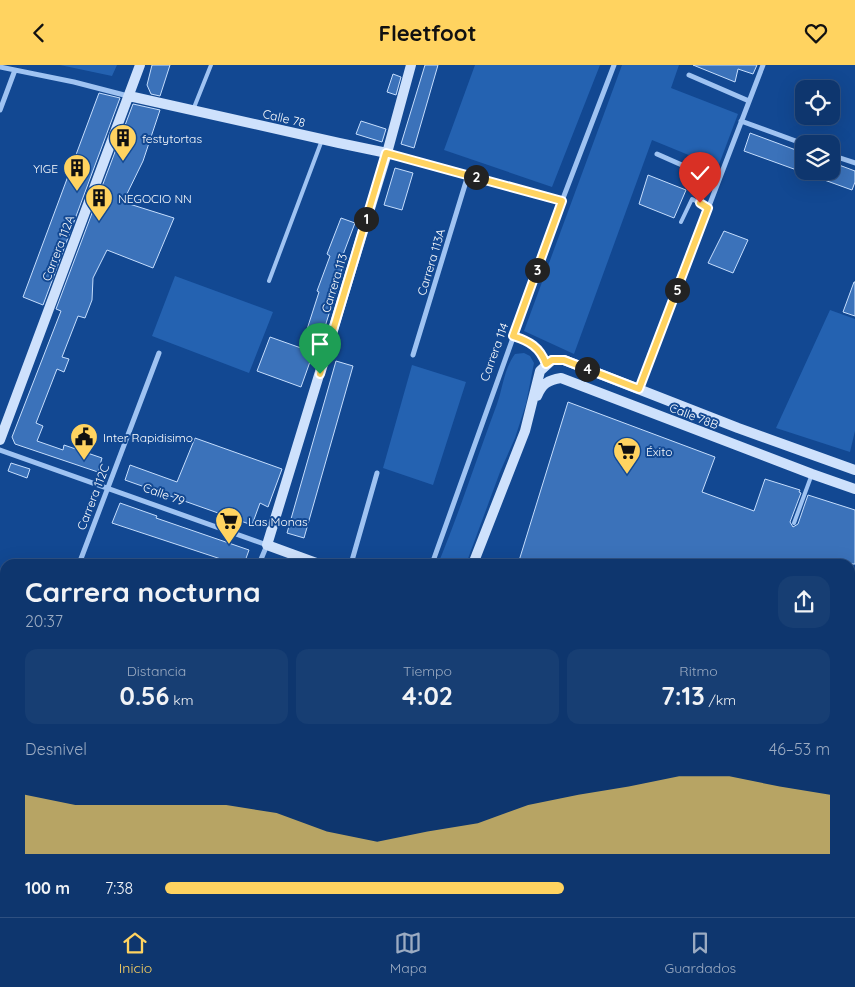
<!DOCTYPE html>
<html lang="es">
<meta charset="utf-8">
<style>
body{margin:0;font-family:Quicksand,sans-serif;background:#173e73;color:#f1f3f6;height:100vh;display:flex;flex-direction:column;font-size:19px;white-space:nowrap}
*{box-sizing:border-box;margin:0}
p{font-size:16px;color:#9babc2}
.icon{flex:none;width:28px;height:28px;fill:none;stroke:currentColor;stroke-width:2;stroke-linecap:round;stroke-linejoin:round}
.map{position:relative;flex:1;overflow:hidden}
.drawer{position:absolute;left:0px;top:494px;width:855px;height:359px;display:flex;flex-direction:column;background:#0e366e;border-radius:15px 15px 0 0;box-shadow:0 5px 20px #0002,0 0 0 1px #2e5081}
.drawer>*{flex:none}
.tools{position:absolute;left:795px;top:15px;display:grid;gap:10px}
.tools a{display:grid;place-items:center;width:45px;height:45px;border-radius:10px;background:#0e366e;box-shadow:0 5px 20px #0002,0 0 0 1px #2e5081;font-size:25px}
.pin{position:absolute;display:grid;place-items:center;width:42px;height:42px;color:#fff;margin:-51px -21px;border-radius:50% 50% 50% 0;rotate:-45deg;box-shadow:0 0 5px #0007}
.pin .icon{rotate:45deg}
.km{position:absolute;width:25px;height:25px;margin:-12px;border-radius:50%;background:#222;color:#fff;font-size:14px;line-height:25px;text-align:center}
.round{display:grid;place-items:center;flex:none;width:52px;height:52px;border-radius:15px;background:#173e73}
.overview{display:flex;align-items:center;justify-content:space-between;height:85px;padding:0 25px}
h1{font-size:28px;font-weight:800;line-height:38px}
.metrics{display:grid;grid-template-columns:repeat(3,1fr);gap:8px;height:85px;padding:5px 25px}
.metrics div{display:grid;align-content:center;border-radius:12px;background:#173e73;text-align:center}
.metrics b{font-size:25px;font-weight:800}
.metrics small{font-size:14px;font-weight:400}
.metrics p{font-size:14px}
.chart{height:140px;padding:10px 25px}
.chart p{display:flex;justify-content:space-between}
.chart svg{width:100%;height:90px;margin-top:5px;fill:#ffd360;opacity:.7}
ul{padding:0 25px;list-style:none;font-size:16px}
li{display:grid;grid-template-columns:80px 60px 1fr;align-items:center;height:38px}
li i{height:12px;border-radius:6px;background:#ffd360}
header{display:flex;justify-content:space-between;align-items:center;height:65px;padding:0 25px;background:#ffd360;color:#111;font-size:22px;font-weight:800}
.dock{display:flex;justify-content:space-around;align-items:center;height:70px;border-top:1px solid #2e5081;background:#0e366e;font-size:14px;color:#9babc2}
.dock a{display:grid;justify-items:center;gap:2px}
.dock .on{color:#ffd360}
.map>svg:first-child{display:block}
.green{fill:#2462b1}
.building{fill:#3b72ba;stroke:#c6defd}
.lines{fill:none;stroke-linecap:round;stroke-linejoin:round}
.lane{stroke:#9fc3f2;stroke-width:4}
.street{stroke:#9fc3f2;stroke-width:5}
.secondary{stroke:#cee1fc;stroke-width:10}
.highway{stroke:#fff;stroke-width:15}
.route-casing{stroke:#fff;stroke-width:10}
.route{stroke:#ffd360;stroke-width:6}
.labels{text-anchor:middle;dominant-baseline:central;stroke-width:4;stroke-linejoin:round;paint-order:stroke}
.street-label{font-size:12px;fill:#fff;stroke:#124892}
.poi-label{font-size:12px;fill:#fff;stroke:#124892;text-anchor:start}
</style>
<header><svg class="icon" aria-label="back" viewBox="0 0 24 24"><path d="M15 5l-7 7 7 7"/></svg>Fleetfoot<svg class="icon" aria-label="heart" viewBox="0 0 24 24"><path d="M12 20l-8-8c-3-5 5-10 8-4 3-6 11-1 8 4z"/></svg></header>
<div class="map">
<svg width="855" height="852" viewBox="0 0 855 852">
<rect width="100%" height="100%" fill="#124892"/>
<path class="green" d="M60 0H117L112 11Z
M475 0H600L552 122 444 85Z
M622 0H679L671 23 738 49 718 102 652 75 574 289 524 266Z
M175 211 273 247 249 308 152 271Z
M830 245 855 254V366L850 387 776 363Z
M524 288 530 291 534 298 526 339 515 373 500 407 466 499H438C460 446 477 392 497 339 503 322 504 304 515 289Z
M412 300 466 317 433 420 383 403Z"/>
<path class="building" d="M152 0H170L160 31 151 29 147 20Z
M425 0H438L414 83 401 79Z
M693 0H757L753 9 738 4 735 17Z
M393 9 401 12 396 30 387 27Z
M99 28 120 33 43 240 23 232Z
M133 39 160 45 143 96 123 137 174 153 153 203 107 185 93 213 92 235 85 253 78 251 62 292 69 294 64 307 57 304 36 358 43 361 37 376 63 385 64 380 102 393 98 407 15 379 12 372 61 246 56 244Z
M361 56 386 64 382 77 356 69Z
M750 68 804 88V106H831V97L855 106V117L852 125 744 86Z
M395 103 413 108 402 145 384 140Z
M648 110 686 125 674 153 639 139Z
M341 153 355 158 341 195 345 196 334 225 336 226 320 278 317 277 301 322 257 306 270 272 301 283 319 227 317 226 330 191 327 189Z
M724 166 748 175 733 208 708 198Z
M854 217H855V251L843 247Z
M336 296 353 301 304 473 287 468Z
M568 337 715 392 702 427 754 446 765 414 800 425 799 427 801 428 790 457 793 462 798 459 808 430 855 445V499H518Z
M195 373 282 404 268 442 260 438 252 460 125 415 130 400 177 417Z
M11 398 30 404 27 413 8 406Z
M120 438 157 451 156 453 249 485 244 499H236L112 458Z"/>
<g class="lines">
<path class="lane" d="M193 45 211 0
M681 157 692 134 708 143
M269 216 322 75
M794 458 812 409"/>
<path class="street" d="M0 2 74 17 128 31
M689 10 749 36
M0 45 15 5
M741 56 804 79
M387 88 562 136
M657 89 718 116
M831 90 855 98
M513 271C529 276 540 282 546 299
M413 290 468 110
M639 324 763 0
M0 385 267 480 259 499
M79 499 159 288
M351 499 377 408
M432 499 562 136 614 0
M1 539 5 540
M0 761 5 748
M0 803 5 791"/>
<path class="secondary" d="M129 31 339 78 387 88
M537 331C542 319 548 315 561 313L812 409 855 424
M0 375 140 0
M319 499 267 480 387 88 411 0
M473 499 525 366 540 306 552 295H564L738 363 855 405
M850 567 855 561
M850 591 855 585
M850 670 855 671
M282 852 284 848"/>
<path class="highway" d="M0 585 5 587
M0 604 5 606
M0 627 5 629
M0 647 5 649
M355 848H356
M589 848 607 852
M666 848 682 852
M740 848 758 852
M812 848 829 852"/>
</g>
<g class="lines">
<defs>
<path id="route" d="M320 309 386 88 562 136 513 271C529 276 540 282 546 299L552 295H564L639 324 708 143 700 138"/>
</defs>
<use href="#route" class="route-casing"/>
<use href="#route" class="route"/>
</g>
<defs>
<symbol id="building-pin" viewBox="-11 -11 22 30"><path d="M0 17L-7.5 6A9.5 9.5 0 1 1 7.5 6Z" fill="#ffd360" stroke="#124892"/><path d="M-4-6H4V6H1V3H-1V6H-4ZM-2.5-4.3h1.7v1.8h-1.7ZM.8-4.3h1.7v1.8H.8ZM-2.5-1h1.7V.8h-1.7ZM.8-1h1.7V.8H.8Z" fill="#111"/></symbol>
<symbol id="civic-pin" viewBox="-11 -11 22 30"><path d="M0 17L-7.5 6A9.5 9.5 0 1 1 7.5 6Z" fill="#ffd360" stroke="#124892"/><path d="M-.6-6.5H3V-4.5H.6V-3L4-1V1h2V6H-6V1h2V-1L-.6-3ZM-1.2 2.5V6h2.4V2.5Z" fill="#111"/></symbol>
<symbol id="supermarket-pin" viewBox="-11 -11 22 30"><path d="M0 17L-7.5 6A9.5 9.5 0 1 1 7.5 6Z" fill="#ffd360" stroke="#124892"/><path d="M-6-5.5h2.5l.6 2H6L4.5 2H-2.5L-4.4-4H-6ZM-1.5 3.2a1.3 1.3 0 1 0 .1 0ZM3 3.2a1.3 1.3 0 1 0 .1 0Z" fill="#111"/></symbol>
</defs>
<g fill-rule="evenodd">
<use href="#building-pin" x="107" y="57" width="32" height="43"/>
<use href="#building-pin" x="61" y="87" width="32" height="43"/>
<use href="#building-pin" x="83" y="117" width="32" height="43"/>
<use href="#civic-pin" x="68" y="356" width="32" height="43"/>
<use href="#supermarket-pin" x="611" y="370" width="32" height="43"/>
<use href="#supermarket-pin" x="213" y="440" width="32" height="43"/>
</g>
<g class="labels">
<g class="street-label">
<text transform="translate(284 53) rotate(13)">Calle 78</text>
<text transform="translate(58 183) rotate(-69)">Carrera 112A</text>
<text transform="translate(431 197) rotate(-73)">Carrera 113A</text>
<text transform="translate(334 218) rotate(-73)">Carrera 113</text>
<text transform="translate(494 287) rotate(-70)">Carrera 114</text>
<text transform="translate(694 351) rotate(21)">Calle 78B</text>
<text transform="translate(164 429) rotate(20)">Calle 79</text>
<text transform="translate(93 432) rotate(-69)">Carrera 112C</text>
</g>
<g class="poi-label">
<text x="142" y="73">festytortas</text>
<text x="58" y="103" text-anchor="end">YIGE</text>
<text x="118" y="133">NEGOCIO NN</text>
<text x="103" y="372">Inter Rapidisimo</text>
<text x="646" y="386">Éxito</text>
<text x="248" y="456">Las Monas</text>
</g>
</g>
</svg>
<div class="tools">
<a><svg class="icon" aria-label="locate" viewBox="0 0 24 24"><circle cx="12" cy="12" r="6"/><path d="M12 2v4M12 18v4M2 12h4M18 12h4"/></svg></a>
<a><svg class="icon" aria-label="layers" viewBox="0 0 24 24"><path d="M12 4l9 5-9 5-9-5zM3 14l9 5 9-5"/></svg></a>
</div>
<div class="pin" style="left:320px;top:309px;background:#1e9e55"><svg class="icon" aria-label="arrive" viewBox="0 0 24 24"><path d="M6 21V4h12l-3 4 3 4H6"/></svg></div>
<div class="pin" style="left:700px;top:138px;background:#d93025"><svg class="icon" aria-label="check" viewBox="0 0 24 24"><path d="M5 12l5 5 9-10"/></svg></div>
<b class="km" style="left:366px;top:154px">1</b>
<b class="km" style="left:476px;top:112px">2</b>
<b class="km" style="left:537px;top:205px">3</b>
<b class="km" style="left:587px;top:304px">4</b>
<b class="km" style="left:677px;top:225px">5</b>
<section class="drawer">
<div class="overview"><div><h1>Carrera nocturna</h1><p>20:37</p></div><a class="round"><svg class="icon" aria-label="share" viewBox="0 0 24 24"><path d="M12 15V3M7 8l5-5 5 5M5 13v7h14v-7"/></svg></a></div>
<div class="metrics">
<div><p>Distancia</p><b>0.56<small> km</small></b></div>
<div><p>Tiempo</p><b>4:02</b></div>
<div><p>Ritmo</p><b>7:13<small> /km</small></b></div>
</div>
<div class="chart"><p><span>Desnivel</span>46–53 m</p>
<svg viewBox="0 0 160 44" preserveAspectRatio="none"><path d="M0 44V15L10 20L20 20L30 20L40 20L50 24L60 33L70 38L80 33L90 29L100 20L110 15L120 11L130 6L140 6L150 11L160 15V44z"/></svg>
</div>
<ul>
<li><b>100 m</b>7:38<i style="width:60%"></i></li>
</ul>
</section>
</div>
<nav class="dock">
<a class="on"><svg class="icon" aria-label="home" viewBox="0 0 24 24"><path d="M3 11l9-7 9 7M6 9v11h12V9"/></svg>Inicio</a>
<a><svg class="icon" aria-label="map" viewBox="0 0 24 24"><path d="M3 6l6-2 6 2 6-2v14l-6 2-6-2-6 2zM9 4v14M15 6v14"/></svg>Mapa</a>
<a><svg class="icon" aria-label="saved" viewBox="0 0 24 24"><path d="M7 4h10v16l-5-4-5 4z"/></svg>Guardados</a>
</nav>
